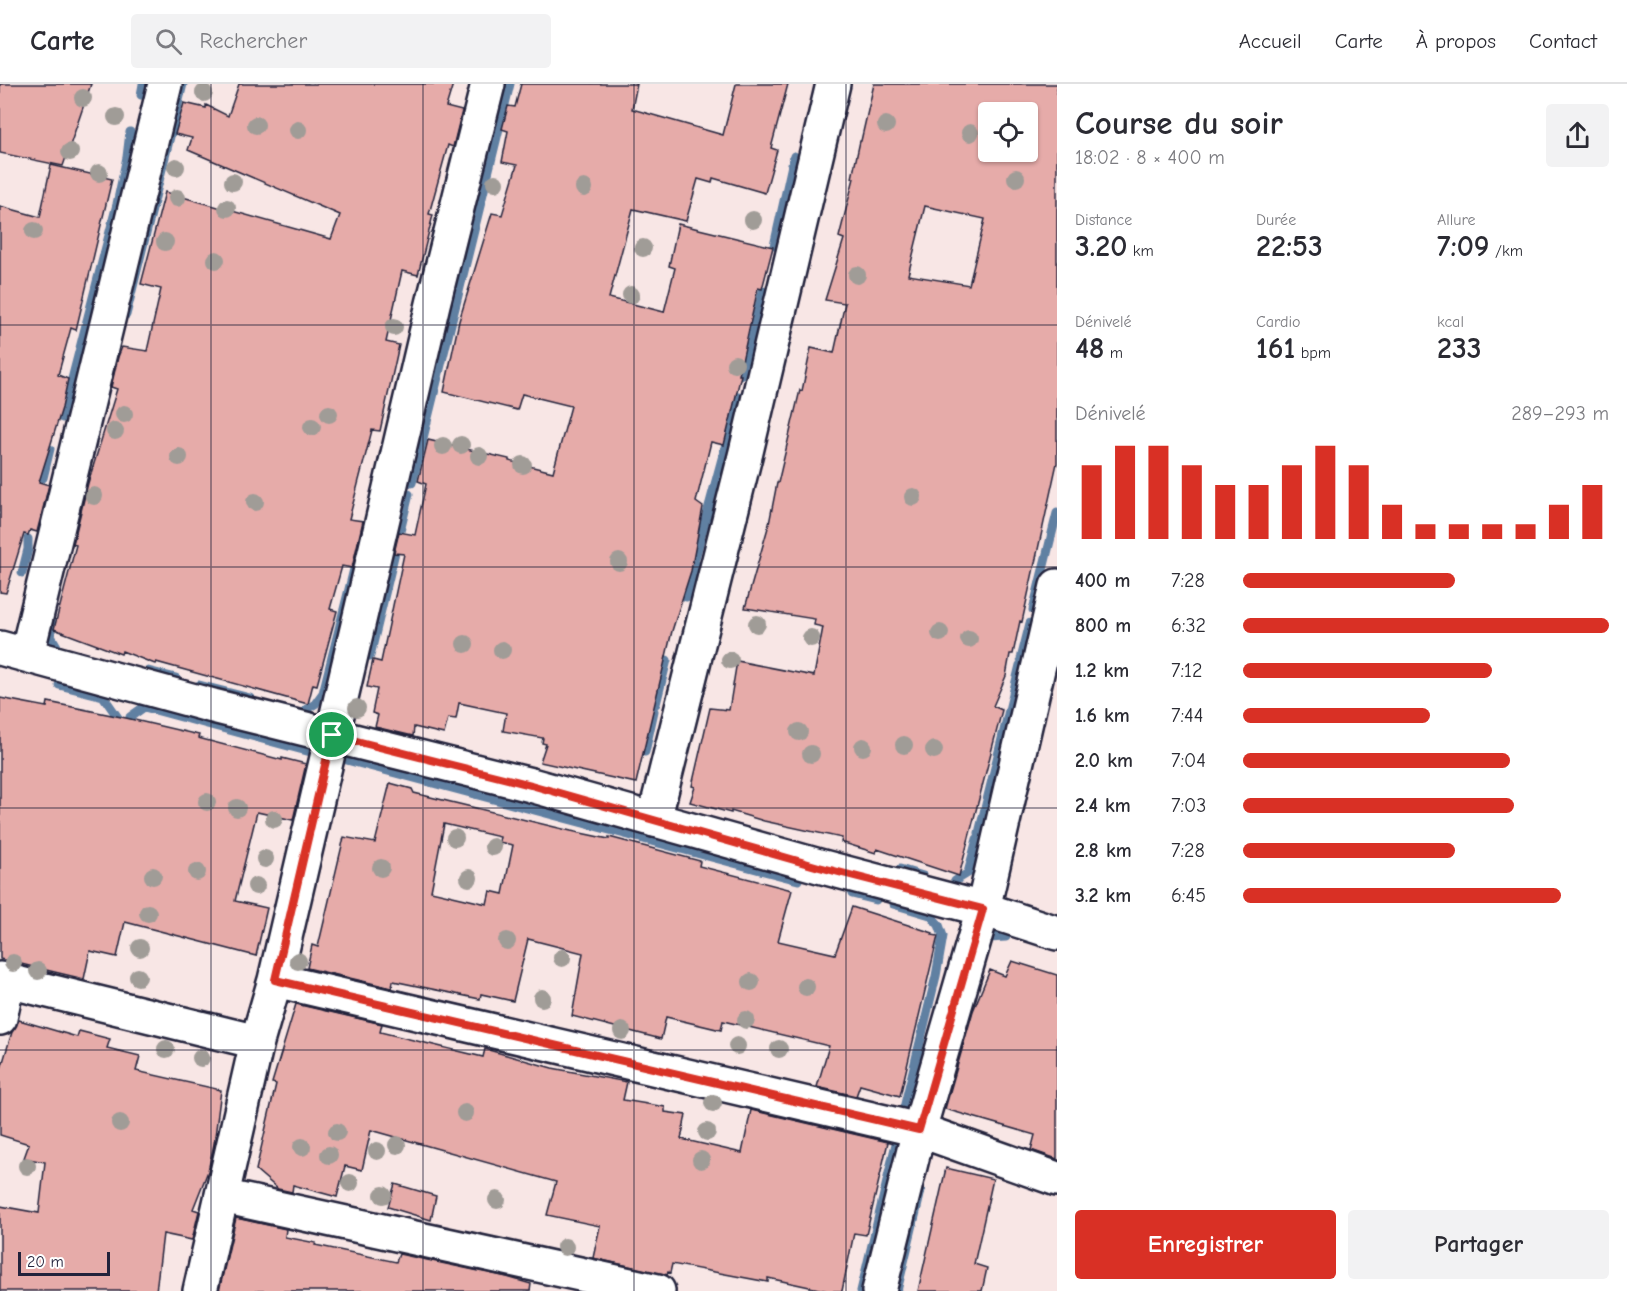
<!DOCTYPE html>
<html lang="fr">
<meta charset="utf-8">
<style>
body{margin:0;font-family:"Comic Neue",sans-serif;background:#f2f2f3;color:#2b2b33;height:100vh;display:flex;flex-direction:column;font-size:22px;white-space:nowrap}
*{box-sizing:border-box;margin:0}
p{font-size:20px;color:#7c7c81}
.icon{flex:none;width:33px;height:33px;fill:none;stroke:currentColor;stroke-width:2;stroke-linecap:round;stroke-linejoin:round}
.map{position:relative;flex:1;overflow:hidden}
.drawer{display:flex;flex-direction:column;background:#fff;width:570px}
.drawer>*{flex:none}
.fabs{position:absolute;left:978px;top:18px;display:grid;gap:12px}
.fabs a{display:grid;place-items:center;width:60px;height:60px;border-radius:6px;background:#fff;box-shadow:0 2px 4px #0004;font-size:30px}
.scale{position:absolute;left:18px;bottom:15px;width:92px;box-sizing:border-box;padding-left:6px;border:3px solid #22223b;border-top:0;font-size:16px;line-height:21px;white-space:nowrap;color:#22223b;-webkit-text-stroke:4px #fff;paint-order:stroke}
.pin{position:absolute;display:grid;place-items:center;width:51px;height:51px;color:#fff;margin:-26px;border:3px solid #fff;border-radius:50%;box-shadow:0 2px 6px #0007}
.round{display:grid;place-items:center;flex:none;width:63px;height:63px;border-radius:6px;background:#f2f2f3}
.summary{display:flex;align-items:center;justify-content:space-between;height:102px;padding:0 18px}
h1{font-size:33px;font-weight:600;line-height:45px}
.metrics{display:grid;grid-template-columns:repeat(3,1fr);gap:9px;height:102px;padding:6px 18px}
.metrics div{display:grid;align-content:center}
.metrics b{font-size:30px;font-weight:600}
.metrics small{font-size:16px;font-weight:400}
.metrics p{font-size:16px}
.chart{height:168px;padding:12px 18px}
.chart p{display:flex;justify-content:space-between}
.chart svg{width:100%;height:108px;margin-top:6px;stroke:#d93025;stroke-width:6}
.primary-button{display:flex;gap:12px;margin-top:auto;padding:12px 18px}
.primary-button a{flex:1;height:69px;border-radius:6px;background:#d93025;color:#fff;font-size:24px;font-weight:600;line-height:69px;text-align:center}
.primary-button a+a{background:#f2f2f3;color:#2b2b33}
ul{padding:0 18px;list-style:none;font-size:20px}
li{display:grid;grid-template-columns:96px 72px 1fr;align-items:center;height:45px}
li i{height:15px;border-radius:8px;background:#d93025}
header{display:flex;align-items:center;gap:36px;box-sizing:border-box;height:84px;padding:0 30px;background:#fff;border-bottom:2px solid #e1e1e2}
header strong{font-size:28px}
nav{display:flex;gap:33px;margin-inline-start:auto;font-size:21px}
.search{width:420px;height:54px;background:#f2f2f3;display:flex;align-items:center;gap:15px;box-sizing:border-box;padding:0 21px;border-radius:6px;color:#7c7c81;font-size:22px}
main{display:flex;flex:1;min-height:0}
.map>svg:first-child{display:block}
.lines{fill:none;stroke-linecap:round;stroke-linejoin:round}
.stream{stroke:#6180a2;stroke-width:9}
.building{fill:#e6aba9;stroke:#22223b;stroke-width:1.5;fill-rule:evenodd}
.minor-casing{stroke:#22223b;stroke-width:38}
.tertiary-casing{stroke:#22223b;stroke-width:38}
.secondary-casing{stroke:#22223b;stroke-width:38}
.minor{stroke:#fff;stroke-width:33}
.tertiary{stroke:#fff;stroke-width:33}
.secondary{stroke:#fff;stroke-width:33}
.tree{fill:#a09c97}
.route-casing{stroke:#fff;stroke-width:12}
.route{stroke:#d93025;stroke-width:8}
.grid{fill:none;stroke:#22223b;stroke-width:1.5;stroke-opacity:0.55}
</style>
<header>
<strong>Carte</strong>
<div class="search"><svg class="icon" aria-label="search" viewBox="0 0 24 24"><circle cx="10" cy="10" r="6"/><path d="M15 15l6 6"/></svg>Rechercher</div>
<nav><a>Accueil</a><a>Carte</a><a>À propos</a><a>Contact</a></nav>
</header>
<main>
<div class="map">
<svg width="1057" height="1207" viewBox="0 0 1057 1207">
<rect width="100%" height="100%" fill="#f8e6e5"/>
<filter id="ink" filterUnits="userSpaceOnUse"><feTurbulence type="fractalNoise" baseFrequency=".0167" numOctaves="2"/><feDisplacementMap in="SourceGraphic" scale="12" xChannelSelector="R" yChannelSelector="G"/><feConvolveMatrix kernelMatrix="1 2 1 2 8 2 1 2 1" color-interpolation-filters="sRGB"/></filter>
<g filter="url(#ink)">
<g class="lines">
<path class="stream" d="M141 11 143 0
M774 162 794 72
M126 231 183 0
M742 291 763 207
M62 334 117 120 127 73 130 48
M43 394 50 365
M412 399 510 0
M695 474 739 312
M22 489 28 465V455
M686 513 695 479
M1033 526 1057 429
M51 536V552L58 564
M370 572 409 410
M1021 575 1030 539
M148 587 176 594
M59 601 103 612 119 635
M199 601 250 614
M656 620 667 576
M305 626 315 620 323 609 354 485
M130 633 144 623 318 670
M645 668 654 627
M339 674 798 796
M979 749 1020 581
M900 785 923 792
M955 797 968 789 977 755
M852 810 876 816
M893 820 930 831 939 841 943 852 936 892 904 1024
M983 859 989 854 1006 853
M861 1207 899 1047
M897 1207 921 1107"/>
</g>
<path class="building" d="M0 0H91L63 82 0 69Z
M239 0H453L446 23 462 27 453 63 448 61 429 130 433 131 418 191 402 187 386 258 399 261 380 347 372 346 349 435 363 437 352 484 342 482 330 525 337 527 317 601 313 600 308 620 156 578 155 580 122 567 121 570 54 545 76 461 73 460 88 399 117 305 111 303 118 273 122 263 147 267 161 205 141 200 165 108 331 155 340 131 188 66 192 54 175 50 184 19 206 24V21L228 32Z
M521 0H637L632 25 723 51 736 0H788L771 64 777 66 765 109 713 94 712 99 698 95 686 137 633 125 609 214 664 228 675 184 669 182 678 140 773 163 762 205 758 204 739 291H741L724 361 711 358 696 418 703 423 691 487 672 547 636 699 540 678 546 660 542 659 543 654 503 647 506 629 459 619 456 635 448 634 444 650 414 643 413 652 375 643 378 631 372 629 377 605 367 603 373 576 381 578 404 470 394 469 399 448 415 451 426 400 418 397 428 356 509 375V377L553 388 571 322 522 310 517 326 444 308 459 237 492 129 502 131 517 81 502 78 508 47 502 45 508 22 515 23Z
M874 0H1057V379L1022 538 1020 537 1013 570H1010L1006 592 993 622 1002 626 959 792 877 765 876 769 841 758 842 754 764 737 731 727V729L690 718 695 703 692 702 710 624 729 626 737 577 814 592 823 543 814 541 815 535 745 524 769 440 777 399H778L800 306 802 307 811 264 834 269 845 219 825 216 844 155 839 153 854 94H852L860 57H861ZM988 28H1028V68H988ZM925 122 985 135 969 201 908 191Z
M51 81 112 95 76 246 71 244 58 291 68 295 62 324 39 398 49 401 37 448 30 446 28 451 24 450 6 509 0 508V122L40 133Z
M0 614 47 623 48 618 126 634 199 651 198 654 282 676V674L306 680 293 736 257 728 235 817 267 824 256 872 125 838 117 873 90 867 84 895 0 875Z
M390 699 412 705 414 709 571 747 609 755V753L700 777 699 782 792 806 778 857 835 870 852 823 933 849 932 851 938 852 900 1012 860 1001 856 1012 817 1003 829 962 723 937 721 946 666 933 661 955 572 932 583 869 528 855 513 917 481 910 480 915 393 897 392 904 307 884 312 861 318 863 344 753 375 759ZM444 740 500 753 499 758 513 761 503 810 490 807 487 820 431 807Z
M1012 877 1057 891V1075L1031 1066 1035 1051 945 1025 973 927 990 886 1005 892Z
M296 920 382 940 380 948 483 973 485 965 552 984 627 998 623 1016 665 1023V1028L686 1031 681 1055 742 1069 751 1026 888 1058 866 1151 854 1149 842 1207H828L768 1194V1198L672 1180 670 1189 668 1188 667 1191 593 1174 600 1142 547 1131 556 1098 371 1046 362 1086 345 1082 337 1113 293 1101 292 1108 278 1105 256 1086 276 1000 272 999Z
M19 936 77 953 79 947 110 955 107 964 140 972 136 987 221 1006 214 1060 208 1087 193 1125 199 1127 192 1156 163 1150 156 1207H0V1122L39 1129 45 1078 24 1074 29 1060 0 1051V988L12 948Z
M946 1084 993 1095 974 1180 987 1184 982 1207H918Z
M395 1100 436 1112 431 1136 388 1123Z
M236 1134 286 1145 285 1153 316 1159 315 1161 396 1178 399 1170 507 1193 531 1200 530 1207H219Z"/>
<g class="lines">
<defs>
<path id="minor" d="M27 570 165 0
M654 736 746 368 833 0
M983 825 1057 502
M0 895 257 958
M275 896 919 1046 1057 1095
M0 934 8 896
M222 1112 658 1207
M200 1207 257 958 275 896 433 220 488 0"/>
<path id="tertiary" d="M879 1207 919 1046 983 825"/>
<path id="secondary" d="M0 564 213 622 531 701 819 782 983 825 1057 849"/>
</defs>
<use href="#minor" class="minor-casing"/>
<use href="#tertiary" class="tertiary-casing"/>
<use href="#secondary" class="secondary-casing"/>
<use href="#minor" class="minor"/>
<use href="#tertiary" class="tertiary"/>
<use href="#secondary" class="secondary"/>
</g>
<g class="tree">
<circle cx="204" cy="9" r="9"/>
<circle cx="83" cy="14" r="9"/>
<circle cx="116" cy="33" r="9"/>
<circle cx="256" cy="41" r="9"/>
<circle cx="886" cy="41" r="9"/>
<circle cx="298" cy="46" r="9"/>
<circle cx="970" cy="49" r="9"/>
<circle cx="70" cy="68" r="9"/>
<circle cx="176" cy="83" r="9"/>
<circle cx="99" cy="89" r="9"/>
<circle cx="1016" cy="94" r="9"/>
<circle cx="233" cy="98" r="9"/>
<circle cx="495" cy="99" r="9"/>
<circle cx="584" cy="104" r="9"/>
<circle cx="177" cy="114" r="9"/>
<circle cx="227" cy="124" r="9"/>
<circle cx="753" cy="136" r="9"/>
<circle cx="34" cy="147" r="9"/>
<circle cx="165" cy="158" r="9"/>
<circle cx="643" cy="164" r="9"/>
<circle cx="216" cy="176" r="9"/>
<circle cx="857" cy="191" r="9"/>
<circle cx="631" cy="211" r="9"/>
<circle cx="394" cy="243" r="9"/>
<circle cx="735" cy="280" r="9"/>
<circle cx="124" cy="330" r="9"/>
<circle cx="329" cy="330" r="9"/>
<circle cx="312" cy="343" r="9"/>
<circle cx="115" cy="347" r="9"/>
<circle cx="461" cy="361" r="9"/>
<circle cx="443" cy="362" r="9"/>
<circle cx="479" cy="372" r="9"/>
<circle cx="179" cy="373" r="9"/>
<circle cx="523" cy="381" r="9"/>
<circle cx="94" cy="412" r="9"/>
<circle cx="913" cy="413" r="9"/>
<circle cx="255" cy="418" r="9"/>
<circle cx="619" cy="478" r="9"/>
<circle cx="757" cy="540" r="9"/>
<circle cx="940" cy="549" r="9"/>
<circle cx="811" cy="554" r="9"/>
<circle cx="969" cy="555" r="9"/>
<circle cx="465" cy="560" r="9"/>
<circle cx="502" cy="566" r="9"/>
<circle cx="730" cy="576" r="9"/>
<circle cx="357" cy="624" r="9"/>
<circle cx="799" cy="648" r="9"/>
<circle cx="904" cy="661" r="9"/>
<circle cx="863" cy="663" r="9"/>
<circle cx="934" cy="666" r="9"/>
<circle cx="811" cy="670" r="9"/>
<circle cx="207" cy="718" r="9"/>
<circle cx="237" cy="724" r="9"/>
<circle cx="274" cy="735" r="9"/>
<circle cx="455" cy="754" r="9"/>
<circle cx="493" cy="763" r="9"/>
<circle cx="265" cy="775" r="9"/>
<circle cx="381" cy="784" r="9"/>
<circle cx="197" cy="788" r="9"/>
<circle cx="153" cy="792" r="9"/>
<circle cx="469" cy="794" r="9"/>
<circle cx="256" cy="802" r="9"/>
<circle cx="148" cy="829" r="9"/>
<circle cx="507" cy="857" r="9"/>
<circle cx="140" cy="864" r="9"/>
<circle cx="562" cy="874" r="9"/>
<circle cx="298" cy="877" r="9"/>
<circle cx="13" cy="879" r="9"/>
<circle cx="38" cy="887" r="9"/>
<circle cx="138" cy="893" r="9"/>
<circle cx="751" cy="898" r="9"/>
<circle cx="806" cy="903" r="9"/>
<circle cx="542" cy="914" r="9"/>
<circle cx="746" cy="936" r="9"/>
<circle cx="622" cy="947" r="9"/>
<circle cx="737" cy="962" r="9"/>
<circle cx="166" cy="965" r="9"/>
<circle cx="779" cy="965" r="9"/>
<circle cx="201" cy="974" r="9"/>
<circle cx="713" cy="1019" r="9"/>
<circle cx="465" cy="1029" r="9"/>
<circle cx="120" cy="1039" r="9"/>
<circle cx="337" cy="1048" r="9"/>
<circle cx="707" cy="1048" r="9"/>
<circle cx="397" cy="1061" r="9"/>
<circle cx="302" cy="1063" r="9"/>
<circle cx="377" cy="1067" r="9"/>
<circle cx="329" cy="1071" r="9"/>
<circle cx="701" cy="1076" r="9"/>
<circle cx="27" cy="1082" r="9"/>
<circle cx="350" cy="1099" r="9"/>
<circle cx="383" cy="1111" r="9"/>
<circle cx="497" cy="1116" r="9"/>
<circle cx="565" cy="1163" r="9"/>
</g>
</g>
<g class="lines" filter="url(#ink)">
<defs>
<path id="route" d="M332 651 531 701 819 783 983 825 919 1046 275 896Z"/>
</defs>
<use href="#route" class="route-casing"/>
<use href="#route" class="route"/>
</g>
<path class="grid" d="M211 0V1207M423 0V1207M634 0V1207M846 0V1207M0 241H1057M0 483H1057M0 724H1057M0 966H1057"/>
</svg>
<div class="fabs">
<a><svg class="icon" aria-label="locate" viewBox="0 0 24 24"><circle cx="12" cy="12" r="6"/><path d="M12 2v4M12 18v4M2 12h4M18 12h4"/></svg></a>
</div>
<div class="scale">20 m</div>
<div class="pin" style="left:332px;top:651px;background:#1e9e55"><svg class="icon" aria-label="arrive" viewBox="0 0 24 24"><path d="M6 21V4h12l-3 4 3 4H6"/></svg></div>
</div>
<section class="drawer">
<div class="summary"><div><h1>Course du soir</h1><p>18:02 · 8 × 400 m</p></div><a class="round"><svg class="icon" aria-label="share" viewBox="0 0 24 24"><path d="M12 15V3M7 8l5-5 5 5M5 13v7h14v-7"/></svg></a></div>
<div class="metrics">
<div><p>Distance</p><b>3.20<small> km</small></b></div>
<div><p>Durée</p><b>22:53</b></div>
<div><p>Allure</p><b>7:09<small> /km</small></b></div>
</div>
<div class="metrics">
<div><p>Dénivelé</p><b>48<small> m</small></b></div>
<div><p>Cardio</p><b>161<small> bpm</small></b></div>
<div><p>kcal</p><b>233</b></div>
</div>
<div class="chart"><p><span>Dénivelé</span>289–293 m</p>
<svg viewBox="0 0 160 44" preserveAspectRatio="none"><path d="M5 44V14M15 44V6M25 44V6M35 44V14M45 44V22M55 44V22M65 44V14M75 44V6M85 44V14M95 44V30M105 44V38M115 44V38M125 44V38M135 44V38M145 44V30M155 44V22"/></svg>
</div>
<ul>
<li><b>400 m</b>7:28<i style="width:58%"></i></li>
<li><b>800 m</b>6:32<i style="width:100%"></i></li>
<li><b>1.2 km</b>7:12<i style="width:68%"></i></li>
<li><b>1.6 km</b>7:44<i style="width:51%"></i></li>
<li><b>2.0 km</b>7:04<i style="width:73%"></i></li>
<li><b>2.4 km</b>7:03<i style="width:74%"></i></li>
<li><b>2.8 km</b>7:28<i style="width:58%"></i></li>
<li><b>3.2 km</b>6:45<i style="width:87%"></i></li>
</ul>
<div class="primary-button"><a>Enregistrer</a><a>Partager</a></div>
</section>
</main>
